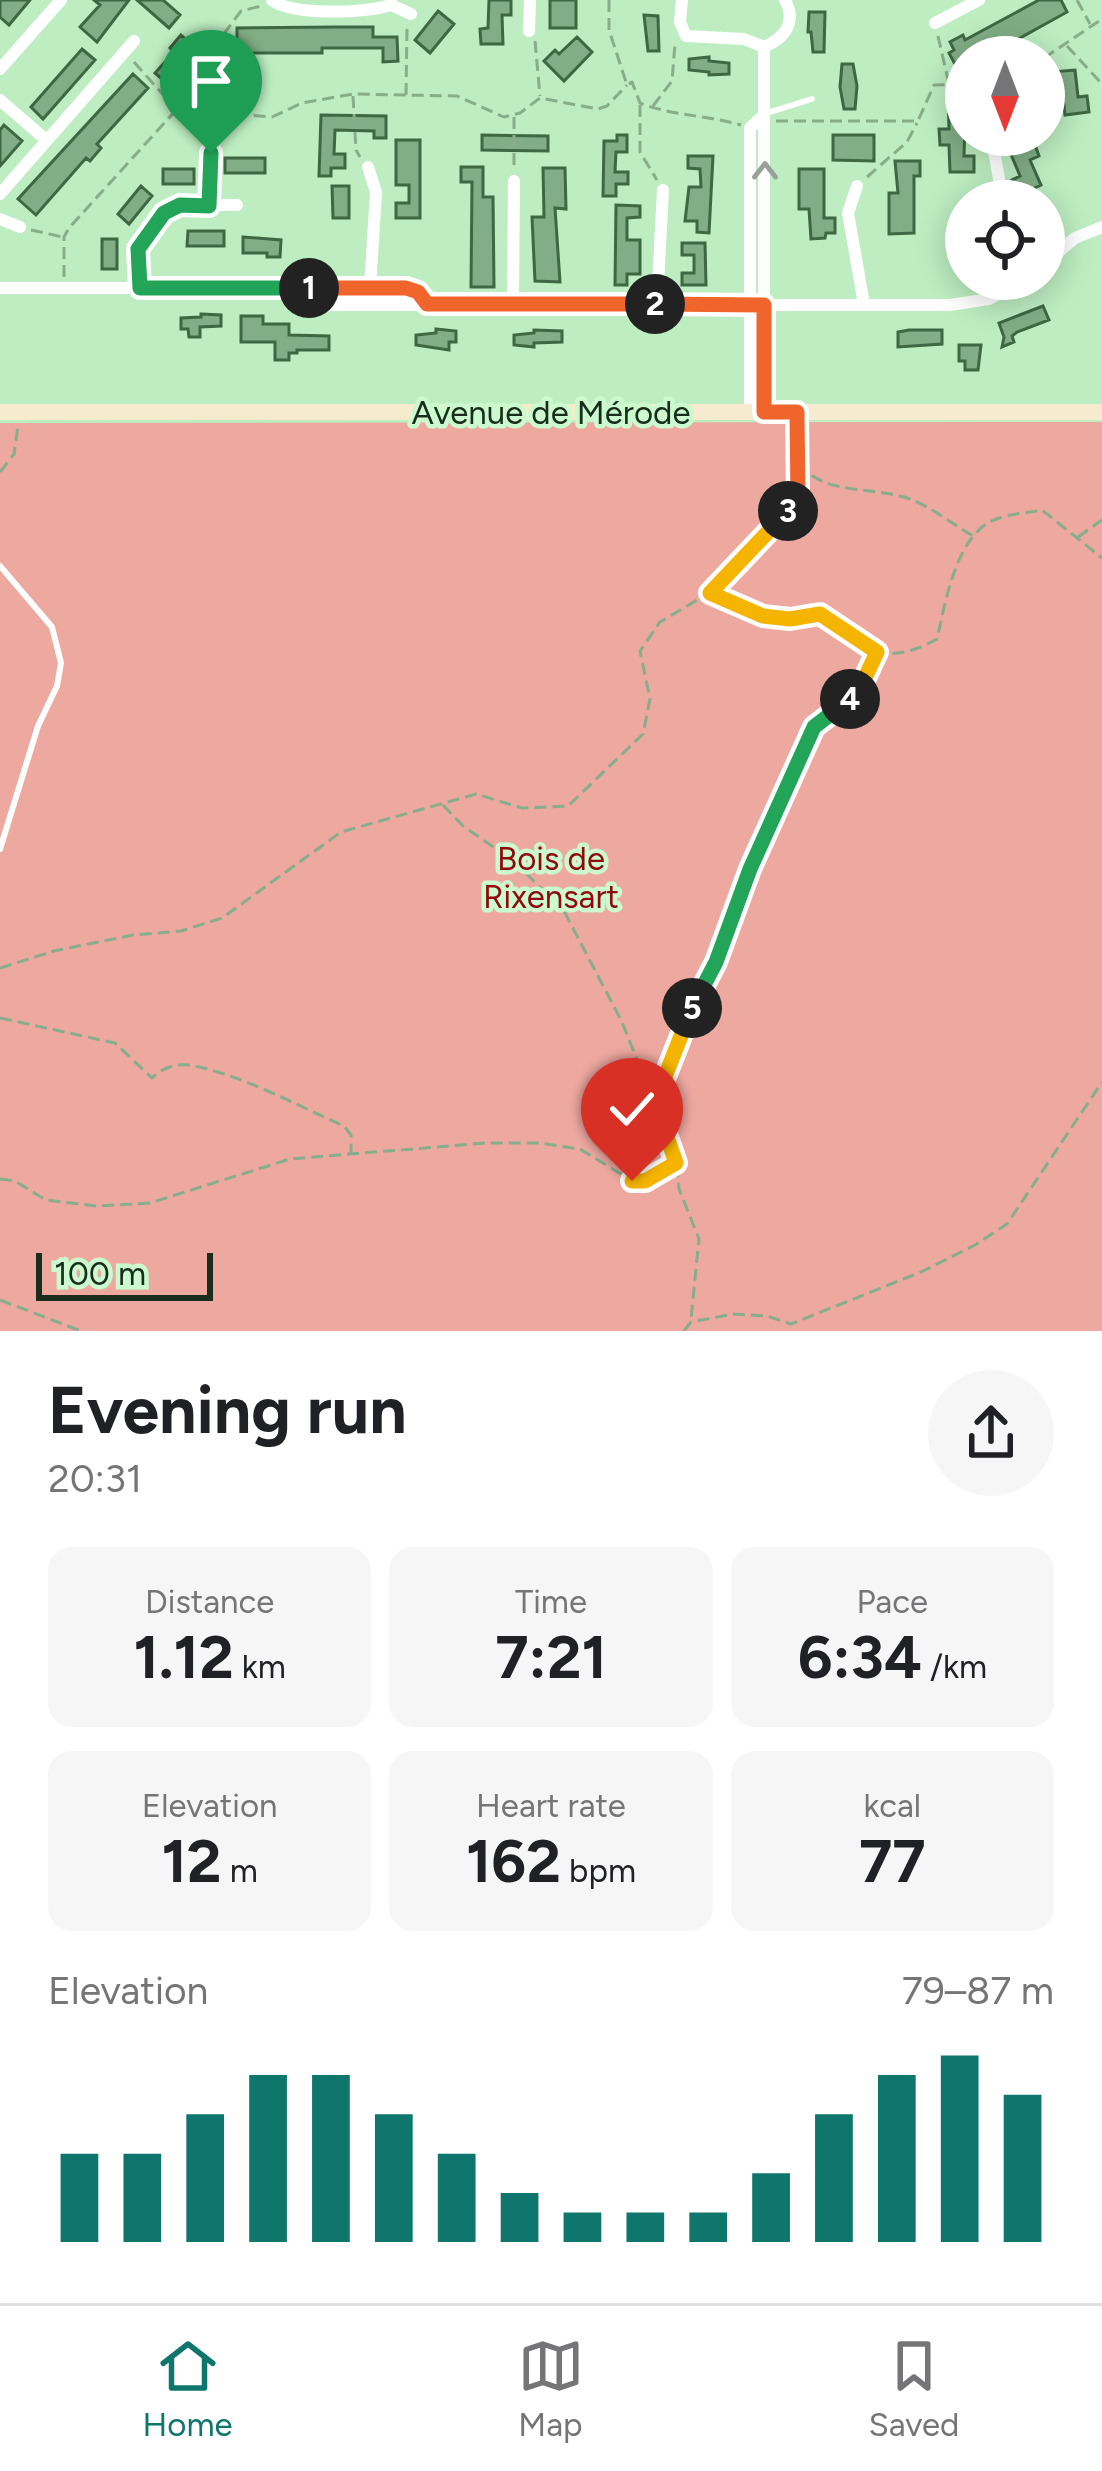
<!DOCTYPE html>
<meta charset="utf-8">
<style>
body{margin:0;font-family:Figtree,sans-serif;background:#f6f6f6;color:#202124;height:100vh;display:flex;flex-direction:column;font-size:45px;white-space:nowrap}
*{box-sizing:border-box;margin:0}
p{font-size:39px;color:#757577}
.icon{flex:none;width:66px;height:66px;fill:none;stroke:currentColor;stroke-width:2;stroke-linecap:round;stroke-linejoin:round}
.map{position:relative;height:1331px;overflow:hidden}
.side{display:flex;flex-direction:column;background:#fff;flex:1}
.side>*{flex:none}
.needle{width:78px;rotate:180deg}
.controls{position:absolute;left:945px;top:36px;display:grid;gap:24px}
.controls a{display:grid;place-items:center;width:120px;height:120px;border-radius:50%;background:#fff;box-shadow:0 6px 30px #0003;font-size:60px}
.scale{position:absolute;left:36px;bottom:30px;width:177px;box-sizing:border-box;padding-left:12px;border:6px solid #1a2d1c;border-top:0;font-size:33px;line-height:42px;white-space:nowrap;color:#1a2d1c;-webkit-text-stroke:9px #caface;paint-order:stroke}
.pin{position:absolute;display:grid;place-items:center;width:102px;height:102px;color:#fff;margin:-123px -51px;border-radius:50% 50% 50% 0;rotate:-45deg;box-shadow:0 0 12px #0007}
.pin .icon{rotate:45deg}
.km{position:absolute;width:60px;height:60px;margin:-30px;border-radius:50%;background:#222;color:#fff;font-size:33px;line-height:60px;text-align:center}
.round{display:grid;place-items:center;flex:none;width:126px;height:126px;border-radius:63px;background:#f6f6f6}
.summary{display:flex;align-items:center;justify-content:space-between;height:204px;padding:0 48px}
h1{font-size:66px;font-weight:700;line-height:90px}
.figures{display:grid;grid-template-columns:repeat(3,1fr);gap:18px;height:204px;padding:12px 48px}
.figures div{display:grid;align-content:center;border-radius:24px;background:#f6f6f6;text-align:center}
.figures b{font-size:60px;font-weight:700}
.figures small{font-size:33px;font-weight:400}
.figures p{font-size:33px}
.chart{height:336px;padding:24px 48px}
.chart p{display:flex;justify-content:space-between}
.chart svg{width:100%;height:216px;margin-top:12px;stroke:#0f766e;stroke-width:6}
.tab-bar{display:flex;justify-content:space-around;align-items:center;height:168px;border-top:3px solid #e0e0e0;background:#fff;font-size:33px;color:#757577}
.tab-bar a{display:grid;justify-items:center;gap:6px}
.tab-bar .on{color:#0f766e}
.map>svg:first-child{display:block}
.green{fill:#eda8a0}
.building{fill:#81ae85;stroke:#3d6842;stroke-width:3}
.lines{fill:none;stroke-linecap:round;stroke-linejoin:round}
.path{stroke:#87ad8a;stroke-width:3;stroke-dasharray:12 6;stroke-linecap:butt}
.lane{stroke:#fff;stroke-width:6}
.street{stroke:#fff;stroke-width:12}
.secondary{stroke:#f7ebcf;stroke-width:16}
.oneway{stroke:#98a099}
.split-1-casing{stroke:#fff;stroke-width:24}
.split-2-casing{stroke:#fff;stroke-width:24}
.split-3-casing{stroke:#fff;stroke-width:24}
.split-4-casing{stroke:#fff;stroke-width:24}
.split-5-casing{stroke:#fff;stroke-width:24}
.split-6-casing{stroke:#fff;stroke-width:24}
.split-1{stroke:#22a559;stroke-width:15}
.split-2{stroke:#f0652b;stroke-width:15}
.split-3{stroke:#f0652b;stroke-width:15}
.split-4{stroke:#f5b400;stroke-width:15}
.split-5{stroke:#22a559;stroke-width:15}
.split-6{stroke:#f5b400;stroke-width:15}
.labels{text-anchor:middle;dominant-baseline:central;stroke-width:9;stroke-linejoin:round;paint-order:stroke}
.street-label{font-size:33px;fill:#1a2d1c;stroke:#caface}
.park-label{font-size:33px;fill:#900810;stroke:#caface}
</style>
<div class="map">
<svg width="1102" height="1331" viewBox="0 0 1102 1331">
<rect width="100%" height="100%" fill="#bdedc1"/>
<path class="green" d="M1102 422V1331H0V423Z"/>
<path class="building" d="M0 0H30L9 25 0 17Z
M94 0H129L97 42 80 27 100 5Z
M137 0H163L180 15 169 28Z
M489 0H511V15H502L503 44H481L480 29 488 28Z
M550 0H576V28H550Z
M1039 0H1061L1067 12 986 57 983 52 966 57V61L956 66 949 53 954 50 950 42 963 35 965 40Z
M438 11 454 24 430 53 415 40Z
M809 12H825L824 52H813L811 32H808Z
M644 15 658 16 659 51H648Z
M335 27H373V37H397L398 61 383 62V48H322V53H237V28Z
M181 35 201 53 169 85 155 73 174 52 170 48Z
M577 37 592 52 564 81 544 61 555 50 559 54Z
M82 49 95 60 43 119 31 107Z
M709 57V61L729 63V74L709 75V72L689 70V59Z
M842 64H853L857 86 855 109H844L840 87Z
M1075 70 1078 97 1087 96 1089 112 1065 115 1062 88 1052 89 1050 72Z
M133 74 148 88 97 144 101 148 90 161 86 158 36 215 18 199Z
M966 93 964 156H974V172H950L949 145H940L939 129H949L948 94Z
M321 115 386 116V138H374V131L335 130 334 154H345V168H331V176H319Z
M4 125 22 141 0 166V130Z
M482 135 548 136V151L482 150Z
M617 135H627V152H616L615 172H628V184H616V196H603L604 141H617Z
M833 135H874V161L833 160Z
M396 140H420V218H396V203H409V185H396Z
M1034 142 1039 156 1030 160 1041 185 1019 195 1012 180 1020 176 1010 152Z
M688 156H713L709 233 697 232V221H685L689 187H701L700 169 688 168Z
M225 158H265V173H225Z
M895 161H920V176H914V233L889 234V193H898Z
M461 167H483V197H493L494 287H471L472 182H461Z
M543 168H565L566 209 555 208 560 282 535 281 532 217H544Z
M163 169H194V184H163Z
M799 169H824V218H835V233H826L825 238 811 239 809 209H799Z
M141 186 152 196 129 224 118 214Z
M332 186H349V218H333Z
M616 205 640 206V217L627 218V240H640V274H627V285H615Z
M188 231H224V246H187Z
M243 237 281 240 280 257H267V253H243Z
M102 239H117V269H102Z
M682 243H705L706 285H682V273H694V255H682Z
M1043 306 1049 320 1017 332 1012 336 1014 342 1002 347 1004 337 999 323Z
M201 314 221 315V326L200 327V337H189L188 329H181V318L201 317Z
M241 316H263V324H289V335L329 336V350H297V353H289V360H275V342H241Z
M436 329 456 331V342H449V350L416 345V335L436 333Z
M534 330 562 331V342L534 343V347L514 345V335L534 333Z
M909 330H942V344L898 347V332Z
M959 345H981L978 370H965V361H959Z"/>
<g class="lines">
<path class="path" d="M609 0V30L627 85 632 82 640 103C673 116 706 115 741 125
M1077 0 1090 24
M938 36 949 84
M535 41 540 96
M1067 46 1102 84
M1044 58 1102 19
M134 62 175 108
M406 95 407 27
M353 96 356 150 360 157
M640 105V152L657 180
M653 106 672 81 675 44
M514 117V167
M776 121H918L934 85 966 84
M867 177 907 142 917 123
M210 192 214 137 211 51 241 11 261 6
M31 230 63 237
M64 277V237L69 228 177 109 272 117 302 103 353 94 457 96 504 117 520 113 540 98 598 109 607 106 627 85
M799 463C822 497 879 485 915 501 935 510 954 525 973 536
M0 472 14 454 18 426
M1078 537 1102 520
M711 594 763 616 790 619 820 614C864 647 882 669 937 639 945 604 956 535 994 520 1008 514 1027 513 1042 510L1102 558
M443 805 463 826 515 862 565 913 621 1020 655 1103
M0 968 54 951 133 935 181 931 222 918 341 832 476 794 522 808 568 806 643 734 650 699 640 651 660 622 709 593 798 500V423
M0 1018 115 1043 152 1078C163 1067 179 1062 195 1066 246 1077 296 1105 344 1126L351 1135V1154
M677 1165 679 1189 699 1239 691 1319
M0 1179 15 1181 46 1200 97 1206 150 1203 290 1159 485 1143H539L580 1149 632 1181H645L677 1163 655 1103 689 1014 716 962 750 869 814 727 858 693 876 652
M0 1300 81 1331
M684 1331 691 1322 733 1314 767 1316 791 1324 921 1272 975 1245 1007 1224 1102 1082"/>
<path class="lane" d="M767 113 812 99
M0 566 52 627 61 663 57 686 38 726 0 849"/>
<path class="street" d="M272 0C292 16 365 13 391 5V0
M682 0 680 22 686 36 744 39 764 47C785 38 797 22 785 0
M391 5 411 14
M935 23 979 0
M529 31 530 0
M764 47V412
M0 69 61 0
M0 100 45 139
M992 140 1003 201
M368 167 376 192 370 288
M857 186 848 213 864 304
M0 194 134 41
M0 219 20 227
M1044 264 1075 238 1102 227
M0 288H406L418 292 427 304
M139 288 138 249 164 213 180 205H237
M305 288 319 303 331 305H950L989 299 1026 279
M513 304 514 181
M657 304 663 190
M750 412V128L764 115"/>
<path class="secondary" d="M0 412H1102"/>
</g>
<defs><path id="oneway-chevron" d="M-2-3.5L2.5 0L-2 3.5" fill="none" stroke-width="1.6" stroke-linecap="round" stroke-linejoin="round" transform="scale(3)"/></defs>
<use class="oneway" href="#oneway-chevron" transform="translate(765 171) rotate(-90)"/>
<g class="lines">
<defs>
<path id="split-1" d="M211 153 209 206 180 205 164 213 138 249 140 288H309"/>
<path id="split-2" d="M309 288H406L418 292 427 304H655"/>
<path id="split-3" d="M655 304 764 305V412H797L798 500 788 511"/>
<path id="split-4" d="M788 511 710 593 763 616 790 619 820 614 877 652 858 693 850 699"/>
<path id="split-5" d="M692 1008 716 962 750 869 814 727 850 699"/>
<path id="split-6" d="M632 1181H645L676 1163 655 1102 692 1008"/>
</defs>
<use href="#split-1" class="split-1-casing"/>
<use href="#split-2" class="split-2-casing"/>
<use href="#split-3" class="split-3-casing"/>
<use href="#split-4" class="split-4-casing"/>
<use href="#split-5" class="split-5-casing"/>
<use href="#split-6" class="split-6-casing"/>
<use href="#split-1" class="split-1"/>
<use href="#split-2" class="split-2"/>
<use href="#split-3" class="split-3"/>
<use href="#split-4" class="split-4"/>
<use href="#split-5" class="split-5"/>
<use href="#split-6" class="split-6"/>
</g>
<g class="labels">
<g class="street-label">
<text x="551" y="412">Avenue de Mérode</text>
</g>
<g class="park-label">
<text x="551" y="858">Bois de<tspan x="551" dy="38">Rixensart</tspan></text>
</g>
</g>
</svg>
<div class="controls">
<a><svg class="needle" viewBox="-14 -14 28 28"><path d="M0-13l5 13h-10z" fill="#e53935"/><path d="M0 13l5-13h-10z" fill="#757577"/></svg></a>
<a><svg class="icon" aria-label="locate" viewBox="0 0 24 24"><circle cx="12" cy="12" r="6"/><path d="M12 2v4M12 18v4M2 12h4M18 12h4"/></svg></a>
</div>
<div class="scale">100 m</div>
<div class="pin" style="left:211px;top:153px;background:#1e9e55"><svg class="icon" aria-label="arrive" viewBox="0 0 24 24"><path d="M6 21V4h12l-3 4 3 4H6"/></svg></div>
<div class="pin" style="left:632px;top:1181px;background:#d93025"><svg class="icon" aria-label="check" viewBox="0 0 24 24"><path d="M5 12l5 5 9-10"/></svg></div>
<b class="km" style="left:309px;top:288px">1</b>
<b class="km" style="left:655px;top:304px">2</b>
<b class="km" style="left:788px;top:511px">3</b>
<b class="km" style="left:850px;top:699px">4</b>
<b class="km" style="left:692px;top:1008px">5</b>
</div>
<section class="side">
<div class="summary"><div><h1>Evening run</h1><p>20:31</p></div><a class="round"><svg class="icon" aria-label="share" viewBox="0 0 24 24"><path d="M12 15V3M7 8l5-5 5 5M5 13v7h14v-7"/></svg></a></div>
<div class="figures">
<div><p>Distance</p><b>1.12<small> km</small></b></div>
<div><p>Time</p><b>7:21</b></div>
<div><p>Pace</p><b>6:34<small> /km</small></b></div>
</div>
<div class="figures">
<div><p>Elevation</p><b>12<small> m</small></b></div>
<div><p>Heart rate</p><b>162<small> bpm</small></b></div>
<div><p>kcal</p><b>77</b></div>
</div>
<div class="chart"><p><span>Elevation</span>79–87 m</p>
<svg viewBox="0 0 160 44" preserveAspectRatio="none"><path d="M5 44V26M15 44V26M25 44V18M35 44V10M45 44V10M55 44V18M65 44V26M75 44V34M85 44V38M95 44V38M105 44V38M115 44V30M125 44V18M135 44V10M145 44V6M155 44V14"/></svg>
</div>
</section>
<nav class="tab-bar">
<a class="on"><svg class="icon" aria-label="home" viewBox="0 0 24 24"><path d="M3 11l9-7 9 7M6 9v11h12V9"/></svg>Home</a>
<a><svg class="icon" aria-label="map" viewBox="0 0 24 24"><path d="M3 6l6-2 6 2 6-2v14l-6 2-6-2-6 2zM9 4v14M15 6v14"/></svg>Map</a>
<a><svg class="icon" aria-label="saved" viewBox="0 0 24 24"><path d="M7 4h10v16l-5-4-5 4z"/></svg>Saved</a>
</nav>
